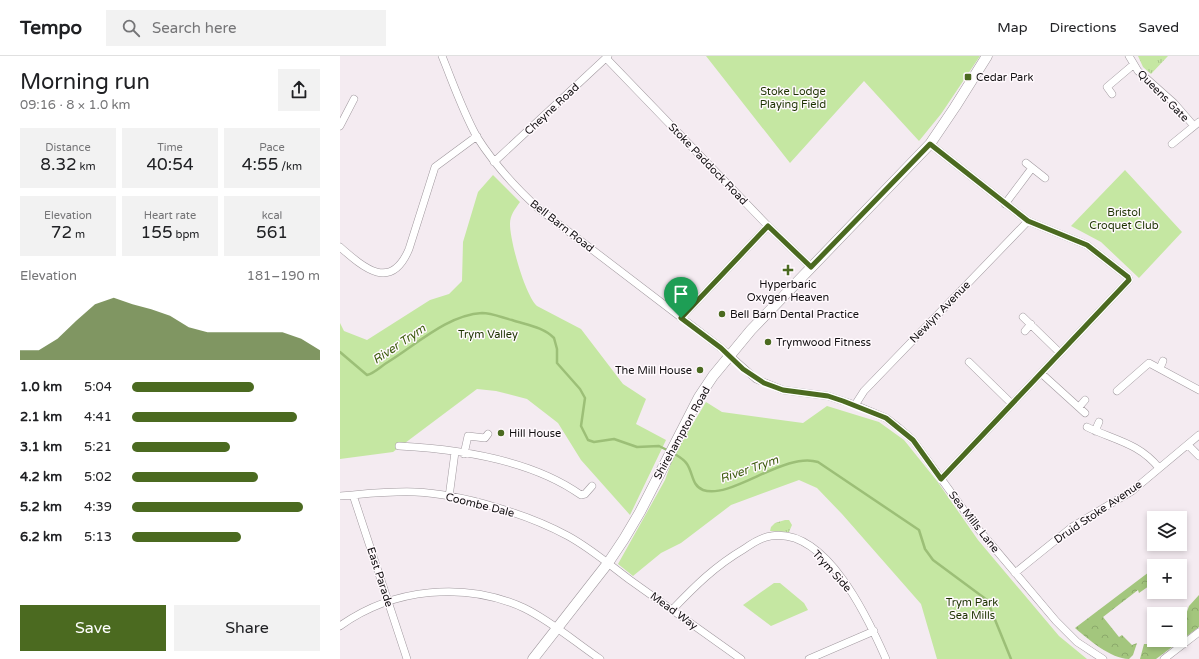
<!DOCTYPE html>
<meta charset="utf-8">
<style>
body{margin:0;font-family:"Varela Round",sans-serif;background:#f2f2f2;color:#202124;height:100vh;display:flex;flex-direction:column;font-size:15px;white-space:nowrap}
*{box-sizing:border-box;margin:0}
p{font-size:13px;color:#757577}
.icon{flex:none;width:22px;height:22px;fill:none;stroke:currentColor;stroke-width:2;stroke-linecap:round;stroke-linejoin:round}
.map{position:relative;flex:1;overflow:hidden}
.details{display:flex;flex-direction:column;background:#fff;width:340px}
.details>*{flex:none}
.buttons{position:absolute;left:807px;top:455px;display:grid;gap:8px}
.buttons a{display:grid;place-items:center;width:40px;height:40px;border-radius:0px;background:#fff;box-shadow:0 2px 6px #0003;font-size:20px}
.pin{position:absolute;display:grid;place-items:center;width:34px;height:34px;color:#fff;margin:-41px -17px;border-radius:50% 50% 50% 0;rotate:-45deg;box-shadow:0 0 4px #0007}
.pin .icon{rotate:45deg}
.round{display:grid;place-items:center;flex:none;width:42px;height:42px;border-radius:0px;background:#f2f2f2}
.head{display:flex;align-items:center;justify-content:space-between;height:68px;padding:0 20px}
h1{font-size:22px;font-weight:600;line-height:30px}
.stats{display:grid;grid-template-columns:repeat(3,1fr);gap:6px;height:68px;padding:4px 20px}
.stats div{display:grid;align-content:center;border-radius:0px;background:#f2f2f2;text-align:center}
.stats b{font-size:17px;font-weight:600}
.stats small{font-size:11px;font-weight:400}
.stats p{font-size:11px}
.chart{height:112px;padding:8px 20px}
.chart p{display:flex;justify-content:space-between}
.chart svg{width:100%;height:72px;margin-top:4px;fill:#4b6a20;opacity:.7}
.cta{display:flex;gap:8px;margin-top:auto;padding:8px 20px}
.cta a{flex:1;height:46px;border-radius:0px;background:#4b6a20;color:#fff;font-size:16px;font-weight:600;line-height:46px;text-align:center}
.cta a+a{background:#f2f2f2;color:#202124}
ul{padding:0 20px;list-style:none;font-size:13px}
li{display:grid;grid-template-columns:64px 48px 1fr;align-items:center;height:30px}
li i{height:10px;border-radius:5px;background:#4b6a20}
header{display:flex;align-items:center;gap:24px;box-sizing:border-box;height:56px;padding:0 20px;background:#fff;border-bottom:1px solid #e0e0e0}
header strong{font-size:19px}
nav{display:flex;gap:22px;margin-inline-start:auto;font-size:14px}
.search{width:280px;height:36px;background:#f2f2f2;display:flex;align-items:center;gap:10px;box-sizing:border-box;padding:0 14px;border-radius:0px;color:#757577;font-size:15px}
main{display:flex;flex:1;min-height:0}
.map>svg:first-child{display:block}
.grass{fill:url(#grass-tufts)}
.forest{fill:url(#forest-crowns)}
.green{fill:#c5e7a2}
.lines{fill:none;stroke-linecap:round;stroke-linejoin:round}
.stream{stroke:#9cbf77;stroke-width:2.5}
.street-casing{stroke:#a0989e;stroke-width:8}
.secondary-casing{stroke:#a0989e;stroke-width:11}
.street{stroke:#fff;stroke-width:7}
.secondary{stroke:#fff;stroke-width:10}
.route-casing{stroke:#fff;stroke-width:8}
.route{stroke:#4b6a20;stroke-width:5}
.poi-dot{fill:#4b6a20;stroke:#fff9fd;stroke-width:1.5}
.labels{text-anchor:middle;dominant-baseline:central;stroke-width:3;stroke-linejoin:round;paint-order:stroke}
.poi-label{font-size:11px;fill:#131012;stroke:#fff9fd;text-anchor:start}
.park-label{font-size:11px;fill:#1d3200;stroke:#fff9fd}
.street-label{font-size:11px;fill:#131012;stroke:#fff9fd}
.water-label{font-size:12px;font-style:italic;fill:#3c5b0c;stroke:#fff9fd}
</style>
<header>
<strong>Tempo</strong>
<div class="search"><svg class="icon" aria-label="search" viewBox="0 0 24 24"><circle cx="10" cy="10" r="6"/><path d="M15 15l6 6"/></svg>Search here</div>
<nav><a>Map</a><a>Directions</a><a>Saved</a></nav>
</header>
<main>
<section class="details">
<div class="head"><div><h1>Morning run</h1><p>09:16 · 8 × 1.0 km</p></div><a class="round"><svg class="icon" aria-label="share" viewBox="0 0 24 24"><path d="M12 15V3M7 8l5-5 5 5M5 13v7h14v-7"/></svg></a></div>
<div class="stats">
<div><p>Distance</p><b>8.32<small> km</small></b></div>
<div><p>Time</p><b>40:54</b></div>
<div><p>Pace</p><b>4:55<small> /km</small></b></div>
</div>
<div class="stats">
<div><p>Elevation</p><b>72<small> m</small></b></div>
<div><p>Heart rate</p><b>155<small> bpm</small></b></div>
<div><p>kcal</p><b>561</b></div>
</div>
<div class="chart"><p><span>Elevation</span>181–190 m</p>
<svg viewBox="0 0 160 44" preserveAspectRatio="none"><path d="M0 44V38L10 38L20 31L30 20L40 10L50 6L60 10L70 13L80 17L90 24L100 27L110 27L120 27L130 27L140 27L150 31L160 38V44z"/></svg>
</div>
<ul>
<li><b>1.0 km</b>5:04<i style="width:65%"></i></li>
<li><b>2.1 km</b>4:41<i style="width:88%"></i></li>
<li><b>3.1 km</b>5:21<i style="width:52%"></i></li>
<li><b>4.2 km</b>5:02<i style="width:67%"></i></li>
<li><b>5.2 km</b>4:39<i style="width:91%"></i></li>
<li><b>6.2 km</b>5:13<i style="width:58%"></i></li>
</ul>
<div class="cta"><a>Save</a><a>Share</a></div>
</section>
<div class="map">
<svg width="859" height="603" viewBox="0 0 859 603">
<defs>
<pattern id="grass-tufts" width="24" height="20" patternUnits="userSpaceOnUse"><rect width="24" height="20" fill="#c5e7a2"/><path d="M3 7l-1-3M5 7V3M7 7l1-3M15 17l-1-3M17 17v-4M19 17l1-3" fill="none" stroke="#a8c58a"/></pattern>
<pattern id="forest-crowns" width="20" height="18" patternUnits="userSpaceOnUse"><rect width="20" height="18" fill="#a3c67d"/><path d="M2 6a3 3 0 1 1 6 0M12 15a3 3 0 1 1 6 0" fill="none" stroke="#8ba96b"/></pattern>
</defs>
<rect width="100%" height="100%" fill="#f4ebf1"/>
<path class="grass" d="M798 0H828L811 18 803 11Z
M445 464H449L452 469 449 476 430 475 431 471 435 467Z"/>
<path class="forest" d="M809 516 812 518 809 530 799 537 798 534 763 561 779 581 782 579 792 589 797 587 793 599 789 603C771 603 748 583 735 572Z
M859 539V571L816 603H800L804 588H811L817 584H840V567L844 564 849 550Z"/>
<path class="green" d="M366 0H640L601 58 579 85 524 25 450 107Z
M785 114 842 176 799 222 761 186 731 170Z
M153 119 180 146C175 153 170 159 170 168 170 185 185 239 197 250L241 273 283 328 306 343 296 368 326 384 290 459 241 404 218 367 187 343 156 335 137 333 53 396 0 403V267L4 275 27 284 90 244 109 238 122 225 123 186 138 136Z
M366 346 382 356 463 367 487 350 539 366 564 384 597 425 638 484 719 580 747 603H597L581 548 502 458 477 432 459 424 391 449 341 487 321 497 293 520 278 508 325 424 334 399Z
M434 527H440L464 547 468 554 431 570 403 549Z"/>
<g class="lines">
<path class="stream" d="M0 296 27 319C35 317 41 310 48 306 76 289 107 259 142 257 152 257 163 262 172 264 187 269 203 271 214 282L217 293V307L240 333 245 342 241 370 248 384 254 386 274 383 297 391 319 390 329 395
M333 397C338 400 344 403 347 408 353 417 352 430 363 434 391 444 445 395 478 406L579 474 585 493 593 504 647 544 671 603"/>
<defs>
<path id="street" d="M102 0C113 27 123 56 137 81 154 108 175 131 199 153L381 292 416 323 443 334 488 340 515 349 546 362 559 372 573 384 634 468 716 565 737 586 763 603
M789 0 798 15 834 47 854 70
M266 2 428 170 471 211
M772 38 767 31 793 9
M0 70 14 43
M590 88 688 165 747 189 788 221 789 224 601 423
M832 88 859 66
M154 106 268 0
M686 107 705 122
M665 148 692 112
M0 191C24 212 51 236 69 193L95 111 137 80
M683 261 720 297
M341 262 428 170
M685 275 691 268
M629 306 672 348
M820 312 823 305
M702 318 745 357
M777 335 809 307 859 334
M515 349 524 335 688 165
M739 351 745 344
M747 371C774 384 799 387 819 412
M755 375 759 366
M848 389 859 400
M59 390C118 393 192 404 241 439L245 438 252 430
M124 398 128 380 145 382 148 378
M13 439 67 603
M0 440C25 438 50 435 75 436 122 438 187 458 228 480 250 492 270 509 290 524 327 550 364 577 401 603
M109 441 115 396
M675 517 732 471 792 435 859 379
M332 554C355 530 375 510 404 493 411 488 421 481 431 480 486 471 528 562 546 603
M0 570C53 532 125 525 184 552 211 565 235 586 260 603
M469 603 534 575
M824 603 859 576"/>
<path id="secondary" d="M193 603 268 507 284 483 300 456 359 341 373 320 411 274 590 88 615 51 647 0"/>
</defs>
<use href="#street" class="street-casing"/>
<use href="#secondary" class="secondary-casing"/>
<use href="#street" class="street"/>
<use href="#secondary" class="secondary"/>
</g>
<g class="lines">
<defs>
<path id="route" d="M590 88 688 165 747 189 788 221 789 224 601 423 573 384 546 362 503 345 488 340 443 334 424 327 403 313 381 292 341 262 428 170 471 211Z"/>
</defs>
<use href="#route" class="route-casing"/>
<use href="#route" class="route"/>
</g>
<g class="poi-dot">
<rect x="624" y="17" width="8" height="8" rx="2"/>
<path d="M446 208h4v4h4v4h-4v4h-4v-4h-4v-4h4z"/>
<circle cx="382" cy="258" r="4"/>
<circle cx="428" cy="286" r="4"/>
<circle cx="360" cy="314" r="4"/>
<circle cx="161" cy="377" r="4"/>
</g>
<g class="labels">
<g class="poi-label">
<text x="636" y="21">Cedar Park</text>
<text x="448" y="228" text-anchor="middle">Hyperbaric<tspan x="448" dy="13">Oxygen Heaven</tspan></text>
<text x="390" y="258">Bell Barn Dental Practice</text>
<text x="436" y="286">Trymwood Fitness</text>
<text x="352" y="314" text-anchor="end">The Mill House</text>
<text x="169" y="377">Hill House</text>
</g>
<g class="park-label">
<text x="453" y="35">Stoke Lodge<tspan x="453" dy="13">Playing Field</tspan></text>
<text x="784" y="156">Bristol<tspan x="784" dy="13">Croquet Club</tspan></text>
<text x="148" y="278">Trym Valley</text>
<text x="632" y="546">Trym Park<tspan x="632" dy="13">Sea Mills</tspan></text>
</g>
<g class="street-label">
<text transform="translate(823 40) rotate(45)">Queens Gate</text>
<text transform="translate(212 53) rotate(-43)">Cheyne Road</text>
<text transform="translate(368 108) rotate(46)">Stoke Paddock Road</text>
<text transform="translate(222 170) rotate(38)">Bell Barn Road</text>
<text transform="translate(600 256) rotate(-46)">Newlyn Avenue</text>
<text transform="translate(342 377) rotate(-61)">Shirehampton Road</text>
<text transform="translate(140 449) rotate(14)">Coombe Dale</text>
<text transform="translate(758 456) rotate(-34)">Druid Stoke Avenue</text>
<text transform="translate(634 466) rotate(52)">Sea Mills Lane</text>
<text transform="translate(492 515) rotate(48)">Trym Side</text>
<text transform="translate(40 521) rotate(72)">East Parade</text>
<text transform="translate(334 555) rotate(36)">Mead Way</text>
</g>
<g class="water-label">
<text transform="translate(59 288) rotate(-34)">River Trym</text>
<text transform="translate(409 413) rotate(-19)">River Trym</text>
</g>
</g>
</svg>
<div class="buttons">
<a><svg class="icon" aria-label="layers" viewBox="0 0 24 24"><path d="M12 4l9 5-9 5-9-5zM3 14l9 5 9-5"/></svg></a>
<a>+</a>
<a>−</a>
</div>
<div class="pin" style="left:341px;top:262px;background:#1e9e55"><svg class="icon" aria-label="arrive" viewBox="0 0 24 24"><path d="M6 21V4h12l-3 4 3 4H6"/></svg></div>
</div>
</main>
